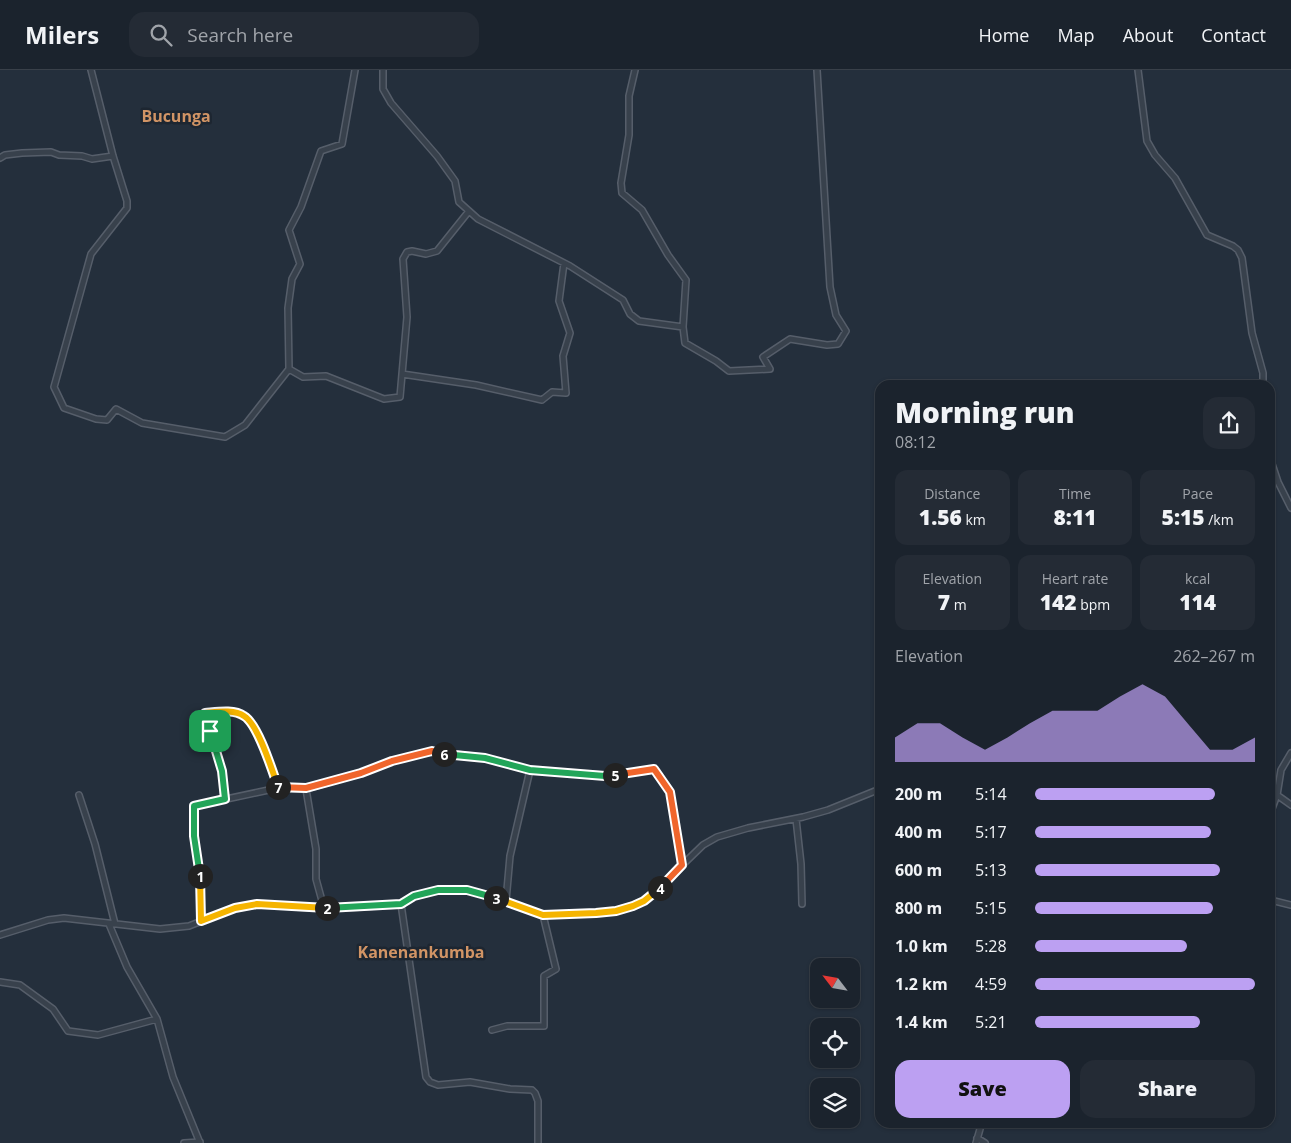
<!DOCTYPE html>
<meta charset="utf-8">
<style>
body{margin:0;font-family:"Open Sans",sans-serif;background:#242b35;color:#f1f3f6;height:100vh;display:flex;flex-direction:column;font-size:19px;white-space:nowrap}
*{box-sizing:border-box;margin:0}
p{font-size:16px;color:#a0a4aa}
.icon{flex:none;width:28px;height:28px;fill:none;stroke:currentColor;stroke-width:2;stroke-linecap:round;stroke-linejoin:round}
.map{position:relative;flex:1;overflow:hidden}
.side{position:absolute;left:875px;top:310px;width:400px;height:748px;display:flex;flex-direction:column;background:#1b232d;border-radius:15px;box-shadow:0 1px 4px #0004,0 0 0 1px #394049}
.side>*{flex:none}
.needle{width:32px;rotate:301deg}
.controls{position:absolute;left:810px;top:888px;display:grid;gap:10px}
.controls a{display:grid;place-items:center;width:50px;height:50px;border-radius:10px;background:#1b232d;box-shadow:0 1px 4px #0004,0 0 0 1px #394049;font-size:25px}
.pin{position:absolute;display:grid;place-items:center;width:42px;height:42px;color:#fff;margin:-21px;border-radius:10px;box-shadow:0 2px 8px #0006}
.km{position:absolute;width:25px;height:25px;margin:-12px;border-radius:50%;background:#222;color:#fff;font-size:14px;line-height:25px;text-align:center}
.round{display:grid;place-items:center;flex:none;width:52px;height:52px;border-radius:15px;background:#242b35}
.headline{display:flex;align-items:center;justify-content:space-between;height:85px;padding:0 20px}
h1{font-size:28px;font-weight:800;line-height:38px}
.metrics{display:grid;grid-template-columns:repeat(3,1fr);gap:8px;height:85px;padding:5px 20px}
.metrics div{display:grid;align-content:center;border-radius:12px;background:#242b35;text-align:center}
.metrics b{font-size:21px;font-weight:800}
.metrics small{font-size:14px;font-weight:400}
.metrics p{font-size:14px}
.chart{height:140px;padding:10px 20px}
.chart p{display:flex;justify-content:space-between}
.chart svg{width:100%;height:90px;margin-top:5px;fill:#bca0f2;opacity:.7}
.button{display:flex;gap:10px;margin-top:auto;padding:10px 20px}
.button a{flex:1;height:58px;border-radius:15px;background:#bca0f2;color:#111;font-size:20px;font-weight:800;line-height:58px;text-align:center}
.button a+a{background:#242b35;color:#f1f3f6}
ul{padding:0 20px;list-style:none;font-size:16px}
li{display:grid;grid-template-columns:80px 60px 1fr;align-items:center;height:38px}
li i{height:12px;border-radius:6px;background:#bca0f2}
header{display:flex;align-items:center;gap:30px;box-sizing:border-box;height:70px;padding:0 25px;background:#1b232d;border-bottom:1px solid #394049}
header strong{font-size:24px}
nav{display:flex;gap:28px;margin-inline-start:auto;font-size:18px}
.search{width:350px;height:45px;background:#242b35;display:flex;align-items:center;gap:12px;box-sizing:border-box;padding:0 18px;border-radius:15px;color:#a0a4aa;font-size:19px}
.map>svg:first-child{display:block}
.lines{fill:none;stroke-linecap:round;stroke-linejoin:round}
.minor-casing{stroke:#565e6a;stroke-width:8}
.minor{stroke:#38414c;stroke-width:5}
.split-1-casing{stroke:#fff;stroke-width:10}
.split-2-casing{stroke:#fff;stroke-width:10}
.split-3-casing{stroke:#fff;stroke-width:10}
.split-4-casing{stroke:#fff;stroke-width:10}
.split-5-casing{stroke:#fff;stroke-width:10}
.split-6-casing{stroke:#fff;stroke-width:10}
.split-7-casing{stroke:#fff;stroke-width:10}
.split-8-casing{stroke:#fff;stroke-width:10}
.split-1{stroke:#22a559;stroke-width:6}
.split-2{stroke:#f5b400;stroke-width:6}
.split-3{stroke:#22a559;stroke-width:6}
.split-4{stroke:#f5b400;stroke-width:6}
.split-5{stroke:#f0652b;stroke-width:6}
.split-6{stroke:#22a559;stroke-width:6}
.split-7{stroke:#f0652b;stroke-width:6}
.split-8{stroke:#f5b400;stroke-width:6}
.labels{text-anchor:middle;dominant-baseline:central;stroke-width:5;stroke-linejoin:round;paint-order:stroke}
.quarter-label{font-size:16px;font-weight:bold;fill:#d19465;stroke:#1d2631}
</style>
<header>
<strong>Milers</strong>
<div class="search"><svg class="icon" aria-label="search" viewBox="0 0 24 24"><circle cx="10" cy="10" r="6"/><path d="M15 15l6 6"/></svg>Search here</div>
<nav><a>Home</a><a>Map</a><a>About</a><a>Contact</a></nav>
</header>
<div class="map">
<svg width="1291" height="1073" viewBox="0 0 1291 1073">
<rect width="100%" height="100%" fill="#242f3c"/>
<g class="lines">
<defs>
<path id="minor" d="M91 0 113 86 127 131V138L91 184 54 317 64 338 96 349 107 350 116 339 142 353 225 367 245 355 289 299 288 238 292 209 300 194 289 160 301 137 321 81 342 74 355 0
M383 0V19L391 33 437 86 455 111 459 132 478 149 570 196 623 230 630 244 639 251 683 257
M635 0 629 26V65L621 113 622 123 642 140 668 185 686 210 683 257 685 273 716 291 729 301 770 299 763 287 790 269 827 275 838 274 846 261 836 245 830 217 817 0
M1138 0 1147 71 1155 85 1175 108 1207 165 1233 176 1238 180 1242 188 1252 263 1263 303V315
M0 88 5 85 22 83 51 82 59 85 82 86 92 89 113 86
M289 299 303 307 326 306 384 329 400 327 407 247 403 189 407 182 412 181 426 184 437 181 469 141
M402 304 476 315 542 330 552 322 566 323 563 286 570 263 559 231 564 193
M1270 388 1278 412 1291 438
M530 700 605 706 654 699 670 722 682 795
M306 719 361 703 392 691 432 681 485 688 530 700 510 786 506 831
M1270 720 1291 735
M79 725 95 774 115 854
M225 729 222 701 205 643C217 642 234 639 244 646 258 655 272 701 278 718L306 719 316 779V809L324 838
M1270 744 1277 725 1281 700 1291 683
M796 749 801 794 802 834
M1270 830 1291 835
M401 834 426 1007 430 1012 438 1015 470 1012 510 1019 532 1020 535 1023 538 1031V1073
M201 851V811L194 766V736L278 718
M109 854 127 897 157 949 173 1007 200 1073
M0 865 48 850 64 848 160 859 189 856 235 838 257 834 314 838 360 837 401 834 414 826 438 820H467L506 831 543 845 596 843 616 841 645 831 703 775 717 767 748 758 803 747 828 740 880 719
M0 912 20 915 53 939 68 961 98 965 157 949
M492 960 507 956H544V906L556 899 543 845
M977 1068 985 1073
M184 1073 200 1072
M976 1073 982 1052"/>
</defs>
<use href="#minor" class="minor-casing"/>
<use href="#minor" class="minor"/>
</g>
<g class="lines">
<defs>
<path id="split-1" d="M200 806 194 766V736L225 729 222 701 210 661"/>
<path id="split-2" d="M200 806 201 851 235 838 257 834 327 838"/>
<path id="split-3" d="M327 838 401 834 414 826 438 820H467L496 828"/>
<path id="split-4" d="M496 828 543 845 596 843 616 841 633 836 644 831 660 818"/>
<path id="split-5" d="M615 705 654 699 670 722 682 795 660 818"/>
<path id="split-6" d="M444 684 485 688 530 700 605 706 615 705"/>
<path id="split-7" d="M278 717 306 718 361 703 392 691 432 681 444 684"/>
<path id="split-8" d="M210 661 205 643C217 642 234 639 244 646 258 654 272 700 278 717"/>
</defs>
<use href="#split-1" class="split-1-casing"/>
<use href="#split-2" class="split-2-casing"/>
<use href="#split-3" class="split-3-casing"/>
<use href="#split-4" class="split-4-casing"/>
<use href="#split-5" class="split-5-casing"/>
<use href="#split-6" class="split-6-casing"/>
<use href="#split-7" class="split-7-casing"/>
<use href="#split-8" class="split-8-casing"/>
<use href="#split-1" class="split-1"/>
<use href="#split-2" class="split-2"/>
<use href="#split-3" class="split-3"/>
<use href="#split-4" class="split-4"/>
<use href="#split-5" class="split-5"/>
<use href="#split-6" class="split-6"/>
<use href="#split-7" class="split-7"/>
<use href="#split-8" class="split-8"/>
</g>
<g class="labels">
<g class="quarter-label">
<text x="176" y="46">Bucunga</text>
<text x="421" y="882">Kanenankumba</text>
</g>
</g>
</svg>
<div class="controls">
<a><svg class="needle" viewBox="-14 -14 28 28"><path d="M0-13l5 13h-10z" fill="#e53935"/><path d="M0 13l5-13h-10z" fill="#a0a4aa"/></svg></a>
<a><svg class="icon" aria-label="locate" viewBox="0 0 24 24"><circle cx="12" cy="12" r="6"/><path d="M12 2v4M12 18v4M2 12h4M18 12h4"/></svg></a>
<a><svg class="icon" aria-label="layers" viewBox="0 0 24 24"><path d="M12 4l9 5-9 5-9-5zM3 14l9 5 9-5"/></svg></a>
</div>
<div class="pin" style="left:210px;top:661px;background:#1e9e55"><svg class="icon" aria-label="arrive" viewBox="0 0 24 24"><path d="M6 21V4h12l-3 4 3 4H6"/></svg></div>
<b class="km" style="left:200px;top:806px">1</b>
<b class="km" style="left:327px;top:838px">2</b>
<b class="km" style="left:496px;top:828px">3</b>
<b class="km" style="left:660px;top:818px">4</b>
<b class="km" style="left:615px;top:705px">5</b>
<b class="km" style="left:444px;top:684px">6</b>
<b class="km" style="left:278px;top:717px">7</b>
<section class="side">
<div class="headline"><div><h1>Morning run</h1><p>08:12</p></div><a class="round"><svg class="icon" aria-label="share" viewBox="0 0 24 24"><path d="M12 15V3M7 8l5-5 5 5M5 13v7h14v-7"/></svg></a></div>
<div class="metrics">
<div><p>Distance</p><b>1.56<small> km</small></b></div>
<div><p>Time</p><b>8:11</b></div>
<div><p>Pace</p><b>5:15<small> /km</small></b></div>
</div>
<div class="metrics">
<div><p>Elevation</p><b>7<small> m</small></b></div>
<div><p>Heart rate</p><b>142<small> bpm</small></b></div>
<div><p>kcal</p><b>114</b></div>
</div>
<div class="chart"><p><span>Elevation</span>262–267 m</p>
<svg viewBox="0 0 160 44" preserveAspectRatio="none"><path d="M0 44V32L10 25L20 25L30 32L40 38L50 32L60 25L70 19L80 19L90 19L100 12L110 6L120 12L130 25L140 38L150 38L160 32V44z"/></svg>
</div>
<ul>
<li><b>200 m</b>5:14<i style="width:82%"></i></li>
<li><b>400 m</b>5:17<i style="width:80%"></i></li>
<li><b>600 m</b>5:13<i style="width:84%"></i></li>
<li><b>800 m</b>5:15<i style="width:81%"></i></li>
<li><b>1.0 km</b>5:28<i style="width:69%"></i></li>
<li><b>1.2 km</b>4:59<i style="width:100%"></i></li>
<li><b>1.4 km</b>5:21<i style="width:75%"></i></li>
</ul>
<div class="button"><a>Save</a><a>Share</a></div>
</section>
</div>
